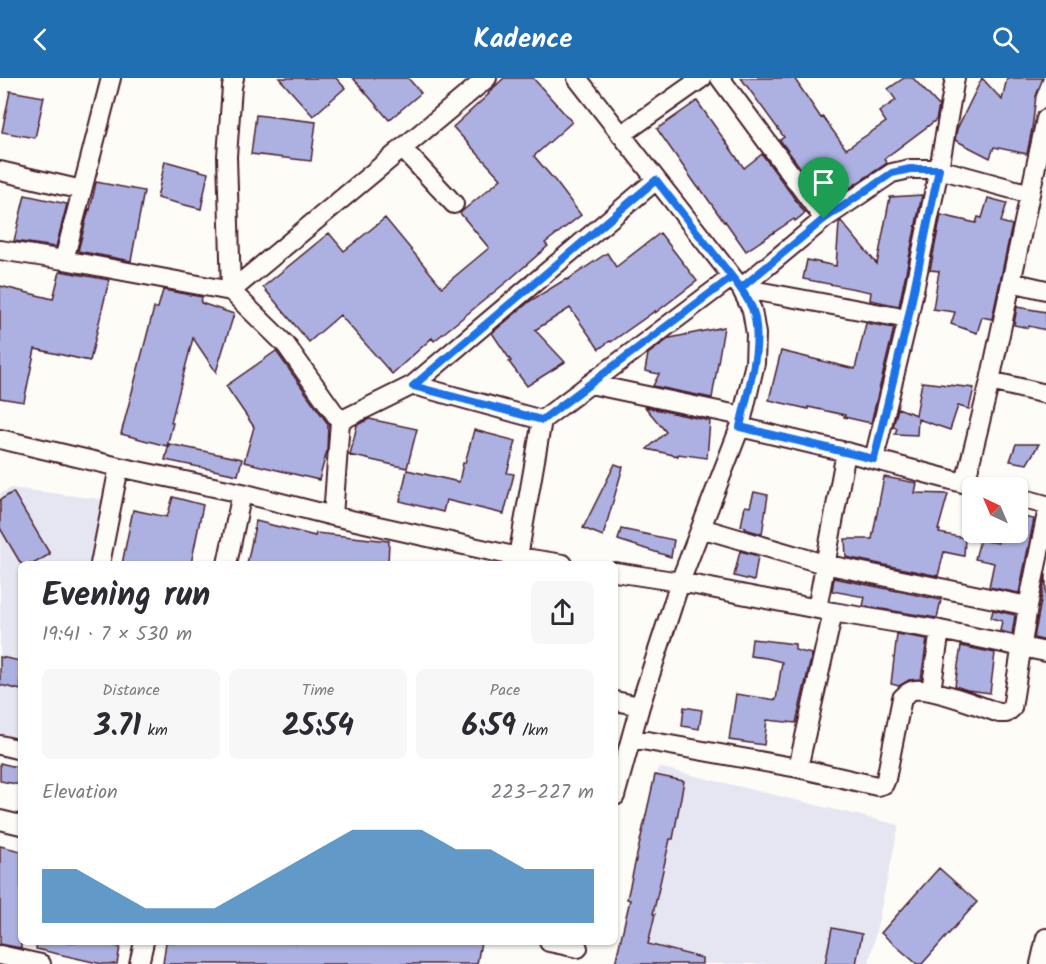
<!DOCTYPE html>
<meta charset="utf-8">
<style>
body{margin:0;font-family:Kalam,sans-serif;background:#f7f7f7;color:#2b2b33;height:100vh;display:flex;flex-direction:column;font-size:22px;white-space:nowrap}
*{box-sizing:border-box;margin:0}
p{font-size:20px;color:#7c7c81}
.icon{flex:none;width:33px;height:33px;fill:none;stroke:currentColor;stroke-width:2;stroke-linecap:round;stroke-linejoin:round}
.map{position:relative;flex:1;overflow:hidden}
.details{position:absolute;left:18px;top:483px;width:600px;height:384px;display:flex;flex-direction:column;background:#fff;border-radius:9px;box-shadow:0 2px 4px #0004}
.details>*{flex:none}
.needle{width:39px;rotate:316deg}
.controls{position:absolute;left:962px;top:399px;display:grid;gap:12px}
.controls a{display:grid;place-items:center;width:66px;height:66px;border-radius:9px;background:#fff;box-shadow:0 2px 4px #0004;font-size:30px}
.pin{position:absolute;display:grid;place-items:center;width:51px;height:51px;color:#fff;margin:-62px -26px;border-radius:50% 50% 50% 0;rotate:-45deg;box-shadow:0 0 6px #0007}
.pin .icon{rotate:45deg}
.round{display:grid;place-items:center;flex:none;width:63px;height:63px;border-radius:9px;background:#f7f7f7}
.headline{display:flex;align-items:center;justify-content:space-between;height:102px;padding:0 24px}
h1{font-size:33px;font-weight:800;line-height:45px}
.figures{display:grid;grid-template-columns:repeat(3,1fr);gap:9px;height:102px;padding:6px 24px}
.figures div{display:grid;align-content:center;border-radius:9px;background:#f7f7f7;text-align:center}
.figures b{font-size:30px;font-weight:800}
.figures small{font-size:16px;font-weight:400}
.figures p{font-size:16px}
.chart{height:168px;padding:12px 24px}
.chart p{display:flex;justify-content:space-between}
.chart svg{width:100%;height:108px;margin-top:6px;fill:#1f6fb2;opacity:.7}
header{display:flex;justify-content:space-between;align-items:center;height:78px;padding:0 24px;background:#1f6fb2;color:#fff;font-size:27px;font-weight:800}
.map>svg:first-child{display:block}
.built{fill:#e5e6f1}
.building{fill:#adb1e2;stroke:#4a1f2b;stroke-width:1.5}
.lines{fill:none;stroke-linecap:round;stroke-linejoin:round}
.street-casing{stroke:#4a1f2b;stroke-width:22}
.street{stroke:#fdfcf7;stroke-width:18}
.route-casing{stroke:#fff;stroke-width:12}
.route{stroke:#1a73e8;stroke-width:8}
</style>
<header><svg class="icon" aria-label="back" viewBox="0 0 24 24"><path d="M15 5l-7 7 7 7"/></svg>Kadence<svg class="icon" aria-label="search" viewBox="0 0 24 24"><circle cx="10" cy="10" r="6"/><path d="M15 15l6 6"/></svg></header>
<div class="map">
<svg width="1046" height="886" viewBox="0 0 1046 886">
<rect width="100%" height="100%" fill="#fdfcf7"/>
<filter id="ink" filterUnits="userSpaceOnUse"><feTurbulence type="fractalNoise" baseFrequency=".0167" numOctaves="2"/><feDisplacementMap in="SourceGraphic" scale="12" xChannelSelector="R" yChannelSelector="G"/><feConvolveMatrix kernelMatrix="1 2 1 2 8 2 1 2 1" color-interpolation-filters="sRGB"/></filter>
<g filter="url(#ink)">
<path class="built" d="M11 410 107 422 94 486H21V671L0 665V416Z
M658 689 899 747 869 886H614Z"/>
<path class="building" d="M279 0H336L345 10 313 38Z
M353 0H408L421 15 389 42Z
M504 0H533L572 44 534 78 556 104 581 137 545 165 548 168 509 202 434 263 432 260 392 296 340 237 309 264 263 209 329 155 344 173 385 140 442 209 489 170 460 135 501 101 453 49 489 16 488 15Z
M741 0H794L821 40 823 39 846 71 886 44 879 34 896 22 888 11 904 0H913L939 28 936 42 884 81 887 85 833 121 829 116 823 121 780 62 784 59Z
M982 0 1002 22 1007 0H1043L1036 18 1032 51 1027 76 994 69 990 80 955 62 957 51Z
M10 13 44 19 35 60 2 54Z
M697 23 744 90 762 76 805 135 795 143 794 141 746 173 725 143 724 144 700 110 699 111 657 51Z
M256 37 316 44 311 83 251 76Z
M165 83 208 95 201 131 157 120Z
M96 104 144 113 131 183 78 173 89 131 90 132Z
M25 117 67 126 56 169 14 163Z
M922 117 899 228 870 222 871 214 803 201 807 182 836 188 839 145 841 143 877 186 890 119Z
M988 120 1007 125 1001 144 1012 147 992 241 982 239 977 255 951 246 955 234 933 231 939 193 930 192 941 137 976 145 978 139 982 140Z
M660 155 697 203 655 235V233L611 264 610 263 599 271 570 230 535 252 565 284 527 308 509 284 511 283 492 255 530 223 566 201 567 202 607 175 616 189Z
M60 193 109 202 90 283 35 271 24 324 0 320V208L53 221Z
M163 212 202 219 201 225 234 236 216 294 193 260 171 344 173 345 167 368 121 356 154 230H158Z
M1017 229 1046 234V252L1029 248 1028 250 1014 247Z
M866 245 894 250 871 345 844 339 845 337 808 329V331L769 322 781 273 855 291Z
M724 249 712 320 653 308 659 296 645 293 648 276 670 260Z
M276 273 328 346 327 373 319 402 244 384 254 349 226 308Z
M922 304 974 310 969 331 958 328 950 352 918 341 917 357 895 356 897 350 893 349 898 330 916 337Z
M645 329 710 343 707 380 678 376V378L647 371 666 354Z
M369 341 417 351 407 390 349 377V375L350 377 357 347Z
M474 352 516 363 507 395 514 396 504 436 446 422 443 434 400 423 407 392 459 404 463 385H465Z
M169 366 242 381 238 397 165 382Z
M1016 366H1039L1027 386 1010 383Z
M615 386 623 389 603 458 583 450Z
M884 399 917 405 915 415 948 416 938 452H940L939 455 965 460 964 478 944 474 938 498 846 479 845 461H872Z
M13 414 50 476 33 486H21L0 450V422Z
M754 414 768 417 762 456 745 451 746 449 741 448 745 428 750 429Z
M173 419 203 427 191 486H122L133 432 167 439Z
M1017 438 1034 441 1019 515 989 509 994 485 975 481 980 462 998 465 1000 454H1017Z
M256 443 315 458 316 455 389 463 388 486H247Z
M621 451 674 462 671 479 618 462Z
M740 473 758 478 754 503 734 498Z
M1046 496V563L1034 560Z
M834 500 941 522 937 540 863 528 865 519 832 513Z
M993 532 1015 537 1012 556 1000 553 1002 543 991 540Z
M897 556 927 561 921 601 909 602 899 608 891 606Z
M752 561 795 566V572L812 576 796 645 767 642 764 667 729 662 736 616 776 622 782 584 766 580 750 578Z
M961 568 995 575 990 615 967 612 955 608Z
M0 579 21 583V612L0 607Z
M684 629 702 632 699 651 682 648Z
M0 685 21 690V707L0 703Z
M655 697 684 703 673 761H670L653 836H655L648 866 702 880V886H615L630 822 627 821Z
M0 768 21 773V870L0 866Z
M939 790 977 824 922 886H917L881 855Z
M832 850 862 856 856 886H825Z
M37 864H97L120 869 117 886H102L36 871Z
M166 864H481L477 886H163Z"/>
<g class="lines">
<defs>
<path id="street" d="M577 0 741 210 752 232 756 256 755 285 740 349 680 504 640 628 615 718
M720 0 824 141
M621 57 702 0
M402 70 454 126
M0 93 82 112
M0 172 64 182 231 213 286 267 340 343 333 438
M64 182 111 0
M1011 204 1046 212
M741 210 824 141 892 95 910 91H939L1030 116
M741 210 908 241
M231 213 487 0
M231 213 227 78 232 9 234 0
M990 303 1046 316
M590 306 742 338
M413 307 542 342 518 479
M542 342 732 199
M340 343 413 307 656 102
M740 349 846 374 982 410
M0 361 119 389 242 415 333 438 518 479 563 486
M874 381 908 241 939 91 955 0
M965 405 990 303 1046 41
M1017 419 1046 427
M701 450 824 486 1028 528
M100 486 119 389
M227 486 242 415
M615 494 680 504 833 534 940 552 1046 574
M817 531 846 374
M931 613 940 552
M615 623 640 628
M631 660 798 690 877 708 884 706 886 701 902 620C905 617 909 613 914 612 931 609 980 628 999 635H1006L1012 630 1028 528 1046 440
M0 667 21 672
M798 690 833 534
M0 742 21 747
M549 864 578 870
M0 877 41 886
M139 886 144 864
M1040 886 1046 860"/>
</defs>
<use href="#street" class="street-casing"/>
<use href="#street" class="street"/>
</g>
</g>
<g class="lines" filter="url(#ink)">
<defs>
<path id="route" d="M824 141 741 210 732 199 542 342 413 308 656 102 732 199C739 208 747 219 752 230 765 264 747 314 740 349L874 381 908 241 939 91H910L892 95 824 141"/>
</defs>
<use href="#route" class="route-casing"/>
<use href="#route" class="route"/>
</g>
</svg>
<div class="controls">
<a><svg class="needle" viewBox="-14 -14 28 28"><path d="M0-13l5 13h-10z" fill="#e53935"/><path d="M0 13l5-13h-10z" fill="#7c7c81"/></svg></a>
</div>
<div class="pin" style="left:824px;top:141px;background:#1e9e55"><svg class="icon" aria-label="arrive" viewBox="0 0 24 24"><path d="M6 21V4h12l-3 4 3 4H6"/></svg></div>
<section class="details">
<div class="headline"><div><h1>Evening run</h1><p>19:41 · 7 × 530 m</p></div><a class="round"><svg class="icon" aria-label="share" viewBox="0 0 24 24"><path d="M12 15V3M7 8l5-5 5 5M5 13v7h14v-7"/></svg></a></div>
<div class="figures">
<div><p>Distance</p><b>3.71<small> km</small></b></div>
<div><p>Time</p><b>25:54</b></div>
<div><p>Pace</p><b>6:59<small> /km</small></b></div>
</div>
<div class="chart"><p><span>Elevation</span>223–227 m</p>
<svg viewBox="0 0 160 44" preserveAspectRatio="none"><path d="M0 44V22L10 22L20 30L30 38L40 38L50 38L60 30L70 22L80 14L90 6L100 6L110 6L120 14L130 14L140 22L150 22L160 22V44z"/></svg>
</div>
</section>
</div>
